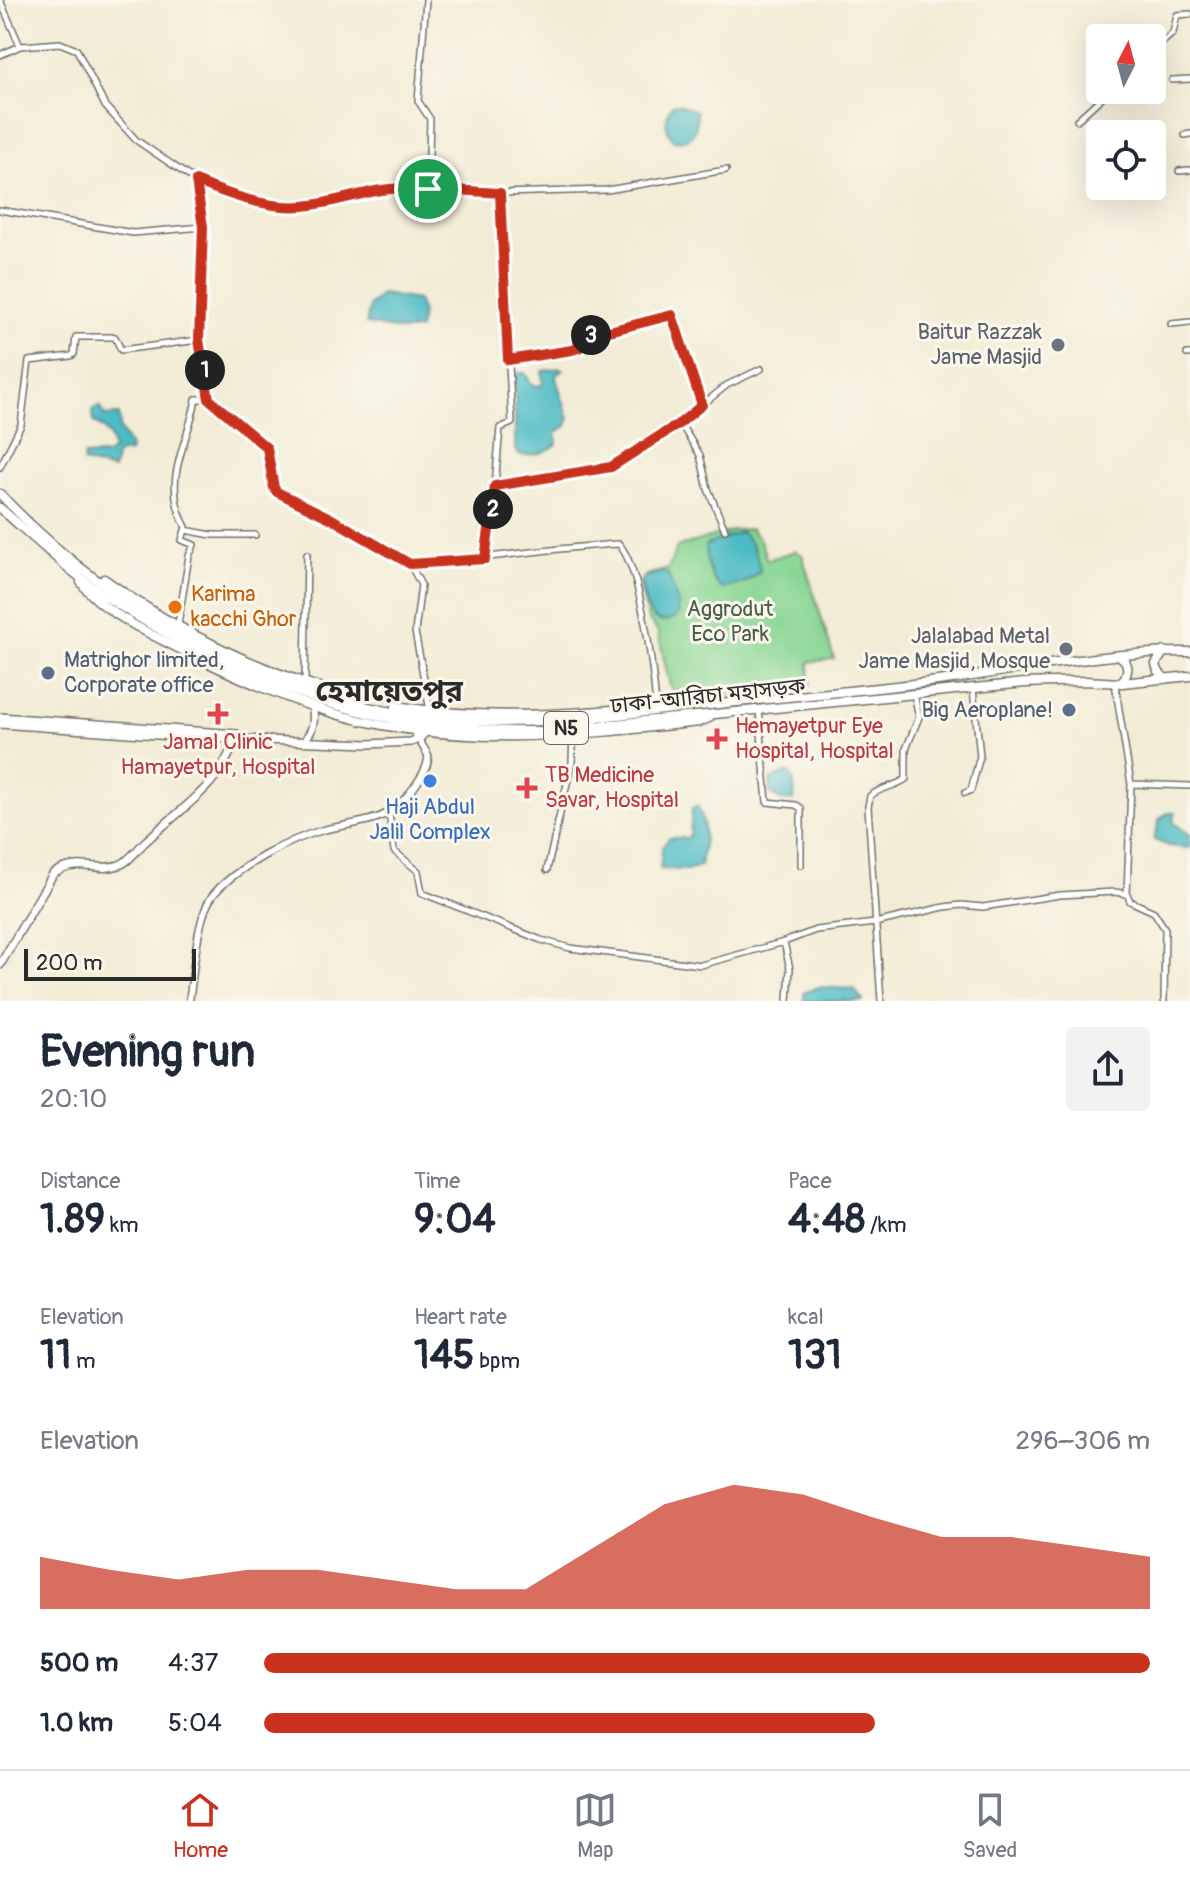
<!DOCTYPE html>
<meta charset="utf-8">
<style>
body{margin:0;font-family:Pangolin,"Noto Sans Bengali",sans-serif;background:#f2f2f3;color:#1f2937;height:100vh;display:flex;flex-direction:column;font-size:30px;white-space:nowrap}
*{box-sizing:border-box;margin:0}
p{font-size:26px;color:#747a83}
.icon{flex:none;width:44px;height:44px;fill:none;stroke:currentColor;stroke-width:2;stroke-linecap:round;stroke-linejoin:round}
.map{position:relative;height:1001px;overflow:hidden}
.sheet{display:flex;flex-direction:column;background:#fff;flex:1}
.sheet>*{flex:none}
.needle{width:52px;rotate:6deg}
.buttons{position:absolute;left:1086px;top:24px;display:grid;gap:16px}
.buttons a{display:grid;place-items:center;width:80px;height:80px;border-radius:8px;background:#fff;box-shadow:0 8px 32px #0002;font-size:40px}
.scale{position:absolute;left:24px;bottom:20px;width:172px;box-sizing:border-box;padding-left:8px;border:4px solid #2b2b2b;border-top:0;font-size:22px;line-height:28px;white-space:nowrap;color:#2b2b2b;-webkit-text-stroke:6px #fbf7ec;paint-order:stroke}
.pin{position:absolute;display:grid;place-items:center;width:68px;height:68px;color:#fff;margin:-34px;border:4px solid #fff;border-radius:50%;box-shadow:0 2px 8px #0007}
.km{position:absolute;width:40px;height:40px;margin:-20px;border-radius:50%;background:#222;color:#fff;font-size:22px;line-height:40px;text-align:center}
.round{display:grid;place-items:center;flex:none;width:84px;height:84px;border-radius:8px;background:#f2f2f3}
.summary{display:flex;align-items:center;justify-content:space-between;height:136px;padding:0 40px}
h1{font-size:44px;font-weight:700;line-height:60px}
.metrics{display:grid;grid-template-columns:repeat(3,1fr);gap:12px;height:136px;padding:8px 40px}
.metrics div{display:grid;align-content:center}
.metrics b{font-size:40px;font-weight:700}
.metrics small{font-size:22px;font-weight:400}
.metrics p{font-size:22px}
.chart{height:224px;padding:16px 40px}
.chart p{display:flex;justify-content:space-between}
.chart svg{width:100%;height:144px;margin-top:8px;fill:#c8321e;opacity:.7}
ul{padding:0 40px;list-style:none;font-size:26px}
li{display:grid;grid-template-columns:128px 96px 1fr;align-items:center;height:60px}
li i{height:20px;border-radius:10px;background:#c8321e}
.menu{display:flex;justify-content:space-around;align-items:center;height:112px;border-top:2px solid #e0e1e3;background:#fff;font-size:22px;color:#747a83}
.menu a{display:grid;justify-items:center;gap:4px}
.menu .selected{color:#c8321e}
.map>svg:first-child{display:block}
.green{fill:#86d593;stroke:#58805f;stroke-width:2}
.water{fill:#4dbbc5;stroke:#3c7378;stroke-width:2}
.lines{fill:none;stroke-linecap:round;stroke-linejoin:round}
.minor-casing{stroke:#716f67;stroke-width:8}
.tertiary-casing{stroke:#716f67;stroke-width:9}
.secondary-casing{stroke:#716f67;stroke-width:10}
.primary-casing{stroke:#716f67;stroke-width:10}
.trunk-casing{stroke:#716f67;stroke-width:11}
.minor{stroke:#fff;stroke-width:5}
.tertiary{stroke:#fff;stroke-width:6}
.secondary{stroke:#fff;stroke-width:7}
.primary{stroke:#fff;stroke-width:7}
.trunk{stroke:#fff;stroke-width:8}
.route-casing{stroke:#fff;stroke-width:16}
.route{stroke:#c8321e;stroke-width:10}
.worship-dot{fill:#6b7280;stroke:#fbf7ec;stroke-width:3}
.food-dot{fill:#e8710a;stroke:#fbf7ec;stroke-width:3}
.service-dot{fill:#5c6f8a;stroke:#fbf7ec;stroke-width:3}
.health-dot{fill:#e0444e;stroke:#fbf7ec;stroke-width:3}
.shop-dot{fill:#3f7fe0;stroke:#fbf7ec;stroke-width:3}
.labels{text-anchor:middle;dominant-baseline:central;stroke-width:6;stroke-linejoin:round;paint-order:stroke}
.shield{fill:#fbf7ec;stroke:#696865;stroke-width:2}
.shield-label{font-size:20px;font-weight:bold;fill:#2b2b2b}
.worship-label{font-size:22px;fill:#5b616d;stroke:#fbf7ec;text-anchor:end}
.food-label{font-size:22px;fill:#c56008;stroke:#fbf7ec;text-anchor:start}
.park-label{font-size:22px;fill:#465e4a;stroke:#fbf7ec}
.service-label{font-size:22px;fill:#4e5e75;stroke:#fbf7ec;text-anchor:start}
.street-label{font-size:22px;fill:#2b2b2b;stroke:#fbf7ec}
.health-label{font-size:22px;fill:#be3a42;stroke:#fbf7ec;text-anchor:start}
.shop-label{font-size:22px;fill:#366cbe;stroke:#fbf7ec}
.district-label{font-size:30px;font-weight:bold;fill:#2b2b2b;stroke:#fbf7ec}
</style>
<div class="map">
<svg width="1190" height="1001" viewBox="0 0 1190 1001">
<rect width="100%" height="100%" fill="#fbf7ec"/>
<filter id="ink" filterUnits="userSpaceOnUse"><feTurbulence type="fractalNoise" baseFrequency=".0125" numOctaves="2"/><feDisplacementMap in="SourceGraphic" scale="16" xChannelSelector="R" yChannelSelector="G"/><feConvolveMatrix kernelMatrix="1 2 1 2 8 2 1 2 1" color-interpolation-filters="sRGB"/></filter>
<filter id="wash" filterUnits="userSpaceOnUse"><feTurbulence type="fractalNoise" baseFrequency=".006" numOctaves="4" result="noise"/><feDisplacementMap in="SourceGraphic" scale="32" xChannelSelector="R" yChannelSelector="G"/><feGaussianBlur stdDeviation="1.8" result="paint"/><feColorMatrix in="noise" values="0 0 0 0 0 0 0 0 0 0 0 0 0 0 0 0 0 1.4 0 .05"/><feComposite in="paint" operator="in"/></filter>
<g filter="url(#wash)">
<rect width="100%" height="100%" fill="#f2ecd6"/>
<path class="green" d="M751 529 760 540 767 560 795 551 802 555 834 659 809 662 810 685 727 695 675 693 670 686 658 632 648 619 639 583 646 575 668 569 677 547 735 530Z"/>
<path class="water" d="M678 104 697 111C697 130 695 143 673 140 665 130 664 116 672 105Z
M382 294 417 300 422 313 419 329 404 331 366 324 370 305Z
M559 368 564 370 556 375V378L569 419 567 426 556 432 557 444C548 452 531 457 519 455L515 449V374L525 373 531 384 540 386 543 383 542 371Z
M99 406 105 416 119 415 120 430 130 446V452L117 453 113 470 83 462 84 456 107 455 113 450C112 439 105 426 94 423L92 410Z
M741 532C753 542 758 555 760 571L748 581 723 589C710 581 705 560 706 545Z
M664 572 668 574 679 606 678 616C649 634 645 603 641 582L644 577Z
M788 772C795 777 795 791 794 800 786 802 774 799 770 792V780Z
M697 806C709 825 703 845 700 866L686 870 660 869 662 848 669 838H687L690 835 692 808Z
M1168 813H1175L1173 822 1190 835V848L1169 846 1154 840 1160 818Z
M818 987 854 989 863 1001H804V993Z"/>
</g>
<g filter="url(#ink)">
<g class="lines">
<defs>
<path id="minor" d="M0 0 20 46 60 43 77 50 105 106 136 140 196 181 229 195 268 203 302 206 383 190 500 193 607 190 726 170
M426 0 418 101 430 119 428 189
M1152 52 1173 33 1177 15 1190 14
M0 55 20 46
M1172 80 1190 79
M1077 120 1110 90
M1185 135 1190 134
M1179 171 1190 170
M196 182 203 227 199 340 209 399
M0 210 133 233 203 227
M1171 324 1190 322
M1187 354H1190
M508 360 572 350 579 348 578 339 672 315 702 405
M209 399 267 448 274 488 277 492 332 519 410 564 421 585 415 632 430 711
M680 423 700 455 708 489 725 530
M0 467 21 425 29 361 71 356 74 354 76 337H115L121 350 199 340
M495 486 611 467 680 423 727 385 761 369
M185 530 212 535H255
M485 559 495 486 500 428 512 423 500 193
M410 564C480 560 549 548 619 544 641 569 653 670 656 705
M178 624 189 556 194 545 182 540 186 527C160 480 188 445 196 399H209
M305 681 307 554
M1115 684 1131 784 1127 894 1130 901 1154 912 1165 929 1164 1001
M759 710 767 802 796 805 801 808V865
M1131 784 1190 786
M965 793 971 790 980 756 973 689
M389 813 394 851 418 871 422 893 541 940 570 948 701 965 784 942 816 930 875 923 944 907 961 905 983 907 1060 895 1115 892 1127 894
M547 870 572 762 573 734
M784 942 790 969 788 1001
M881 1001 868 807 870 796C881 787 895 787 906 779V749L919 717 914 694"/>
<path id="tertiary" d="M189 1001C194 973 196 917 213 895 235 868 290 839 323 830 343 825 370 823 388 813 402 806 430 771 428 755L416 735"/>
<path id="secondary" d="M0 965 53 874C79 857 95 873 119 865 129 862 138 848 146 841 179 810 226 782 236 734"/>
<path id="primary" d="M0 717 237 734
M0 724 186 737 368 744 411 742 420 738 426 732
M307 737C314 728 315 718 312 706"/>
<path id="trunk" d="M0 494C119 620 292 711 467 721 552 726 635 712 719 704 794 696 870 690 945 680 1025 669 1110 651 1190 652
M0 508C32 536 63 566 98 591 133 616 170 636 209 655 321 710 419 733 544 731L1025 683 1085 681 1122 683 1190 676
M104 579C180 634 272 678 363 699
M81 582C100 611 156 637 186 652 230 674 274 694 320 709 444 750 573 736 699 722L709 718
M1164 651 1156 664 1158 671 1165 679
M1120 656C1131 664 1128 673 1122 683
M396 706C491 722 585 713 681 704"/>
</defs>
<use href="#minor" class="minor-casing"/>
<use href="#tertiary" class="tertiary-casing"/>
<use href="#secondary" class="secondary-casing"/>
<use href="#primary" class="primary-casing"/>
<use href="#trunk" class="trunk-casing"/>
<use href="#minor" class="minor"/>
<use href="#tertiary" class="tertiary"/>
<use href="#secondary" class="secondary"/>
<use href="#primary" class="primary"/>
<use href="#trunk" class="trunk"/>
</g>
</g>
<g class="lines" filter="url(#ink)">
<defs>
<path id="route" d="M196 181C228 195 267 209 303 206 330 204 356 194 382 190 420 185 461 191 500 193L508 360 572 350 579 348 578 339 672 315 702 405 680 423 611 467 495 486 485 559 410 564 332 519 277 492 274 488 267 448 209 399 199 340 203 227Z"/>
</defs>
<use href="#route" class="route-casing"/>
<use href="#route" class="route"/>
</g>
<g class="worship-dot">
<circle cx="1058" cy="345" r="8"/>
<circle cx="1066" cy="649" r="8"/>
</g>
<circle class="food-dot" cx="175" cy="607" r="8"/>
<g class="service-dot">
<circle cx="48" cy="673" r="8"/>
<circle cx="1069" cy="710" r="8"/>
</g>
<g class="health-dot">
<path d="M214 702h8v8h8v8h-8v8h-8v-8h-8v-8h8z"/>
<path d="M713 727h8v8h8v8h-8v8h-8v-8h-8v-8h8z"/>
<path d="M523 776h8v8h8v8h-8v8h-8v-8h-8v-8h8z"/>
</g>
<circle class="shop-dot" cx="430" cy="781" r="8"/>
<g class="labels">
<rect class="shield" x="544" y="712" width="44" height="32" rx="6"/>
<g class="shield-label">
<text x="566" y="728">N5</text>
</g>
<g class="worship-label">
<text x="1042" y="332">Baitur Razzak<tspan x="1042" dy="25">Jame Masjid</tspan></text>
<text x="1050" y="636">Jalalabad Metal<tspan x="1050" dy="25">Jame Masjid, Mosque</tspan></text>
</g>
<g class="food-label">
<text x="191" y="594">Karima<tspan x="191" dy="25">kacchi Ghor</tspan></text>
</g>
<g class="park-label">
<text x="730" y="609">Aggrodut<tspan x="730" dy="25">Eco Park</tspan></text>
</g>
<g class="service-label">
<text x="64" y="660">Matrighor limited,<tspan x="64" dy="25">Corporate office</tspan></text>
<text x="1053" y="710" text-anchor="end">Big Aeroplane!</text>
</g>
<g class="street-label">
<text transform="translate(708 696) rotate(-6)">ঢাকা-আরিচা মহাসড়ক</text>
</g>
<g class="health-label">
<text x="735" y="726">Hemayetpur Eye<tspan x="735" dy="25">Hospital, Hospital</tspan></text>
<text x="218" y="742" text-anchor="middle">Jamal Clinic<tspan x="218" dy="25">Hamayetpur, Hospital</tspan></text>
<text x="545" y="775">TB Medicine<tspan x="545" dy="25">Savar, Hospital</tspan></text>
</g>
<g class="shop-label">
<text x="430" y="807">Haji Abdul<tspan x="430" dy="25">Jalil Complex</tspan></text>
</g>
<g class="district-label">
<text x="389" y="691">হেমায়েতপুর</text>
</g>
</g>
</svg>
<div class="buttons">
<a><svg class="needle" viewBox="-14 -14 28 28"><path d="M0-13l5 13h-10z" fill="#e53935"/><path d="M0 13l5-13h-10z" fill="#747a83"/></svg></a>
<a><svg class="icon" aria-label="locate" viewBox="0 0 24 24"><circle cx="12" cy="12" r="6"/><path d="M12 2v4M12 18v4M2 12h4M18 12h4"/></svg></a>
</div>
<div class="scale">200 m</div>
<div class="pin" style="left:428px;top:189px;background:#1e9e55"><svg class="icon" aria-label="arrive" viewBox="0 0 24 24"><path d="M6 21V4h12l-3 4 3 4H6"/></svg></div>
<b class="km" style="left:205px;top:370px">1</b>
<b class="km" style="left:493px;top:509px">2</b>
<b class="km" style="left:591px;top:335px">3</b>
</div>
<section class="sheet">
<div class="summary"><div><h1>Evening run</h1><p>20:10</p></div><a class="round"><svg class="icon" aria-label="share" viewBox="0 0 24 24"><path d="M12 15V3M7 8l5-5 5 5M5 13v7h14v-7"/></svg></a></div>
<div class="metrics">
<div><p>Distance</p><b>1.89<small> km</small></b></div>
<div><p>Time</p><b>9:04</b></div>
<div><p>Pace</p><b>4:48<small> /km</small></b></div>
</div>
<div class="metrics">
<div><p>Elevation</p><b>11<small> m</small></b></div>
<div><p>Heart rate</p><b>145<small> bpm</small></b></div>
<div><p>kcal</p><b>131</b></div>
</div>
<div class="chart"><p><span>Elevation</span>296–306 m</p>
<svg viewBox="0 0 160 44" preserveAspectRatio="none"><path d="M0 44V28L10 32L20 35L30 32L40 32L50 35L60 38L70 38L80 25L90 12L100 6L110 9L120 16L130 22L140 22L150 25L160 28V44z"/></svg>
</div>
<ul>
<li><b>500 m</b>4:37<i style="width:100%"></i></li>
<li><b>1.0 km</b>5:04<i style="width:69%"></i></li>
</ul>
</section>
<nav class="menu">
<a class="selected"><svg class="icon" aria-label="home" viewBox="0 0 24 24"><path d="M3 11l9-7 9 7M6 9v11h12V9"/></svg>Home</a>
<a><svg class="icon" aria-label="map" viewBox="0 0 24 24"><path d="M3 6l6-2 6 2 6-2v14l-6 2-6-2-6 2zM9 4v14M15 6v14"/></svg>Map</a>
<a><svg class="icon" aria-label="saved" viewBox="0 0 24 24"><path d="M7 4h10v16l-5-4-5 4z"/></svg>Saved</a>
</nav>
